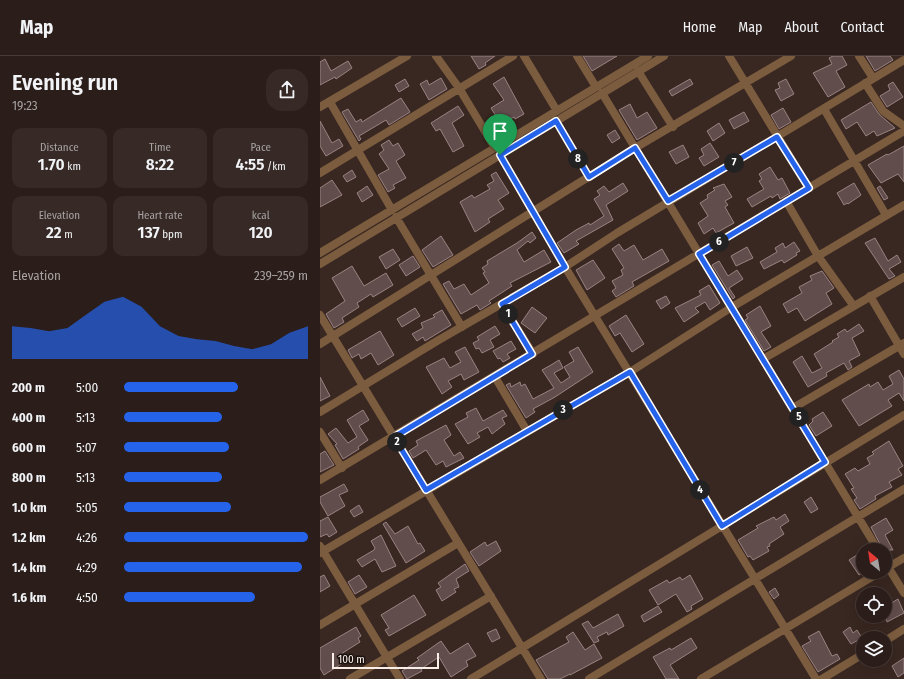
<!DOCTYPE html>
<meta charset="utf-8">
<style>
body{margin:0;font-family:"Fira Sans Condensed",sans-serif;background:#372a26;color:#f1f3f6;height:100vh;display:flex;flex-direction:column;font-size:15px;white-space:nowrap}
*{box-sizing:border-box;margin:0}
p{font-size:13px;color:#a6a2a2}
.icon{flex:none;width:22px;height:22px;fill:none;stroke:currentColor;stroke-width:2;stroke-linecap:round;stroke-linejoin:round}
.map{position:relative;flex:1;overflow:hidden}
.side{display:flex;flex-direction:column;background:#2b1d19;width:320px}
.side>*{flex:none}
.needle{width:26px;rotate:330deg}
.buttons{position:absolute;left:536px;top:487px;display:grid;gap:8px}
.buttons a{display:grid;place-items:center;width:36px;height:36px;border-radius:50%;background:#2b1d19;box-shadow:0 4px 16px #0002,0 0 0 1px #473b38;font-size:20px}
.scale{position:absolute;left:12px;bottom:10px;width:107px;box-sizing:border-box;padding-left:4px;border:2px solid #faeee9;border-top:0;font-size:11px;line-height:14px;white-space:nowrap;color:#faeee9;-webkit-text-stroke:3px #1a120f;paint-order:stroke}
.pin{position:absolute;display:grid;place-items:center;width:34px;height:34px;color:#fff;margin:-41px -17px;border-radius:50% 50% 50% 0;rotate:-45deg;box-shadow:0 0 4px #0007}
.pin .icon{rotate:45deg}
.km{position:absolute;width:20px;height:20px;margin:-10px;border-radius:50%;background:#222;color:#fff;font-size:11px;line-height:20px;text-align:center}
.round{display:grid;place-items:center;flex:none;width:42px;height:42px;border-radius:16px;background:#372a26}
.overview{display:flex;align-items:center;justify-content:space-between;height:68px;padding:0 12px}
h1{font-size:22px;font-weight:600;line-height:30px}
.figures{display:grid;grid-template-columns:repeat(3,1fr);gap:6px;height:68px;padding:4px 12px}
.figures div{display:grid;align-content:center;border-radius:10px;background:#372a26;text-align:center}
.figures b{font-size:17px;font-weight:600}
.figures small{font-size:11px;font-weight:400}
.figures p{font-size:11px}
.chart{height:112px;padding:8px 12px}
.chart p{display:flex;justify-content:space-between}
.chart svg{width:100%;height:72px;margin-top:4px;fill:#2563eb;opacity:.7}
ul{padding:0 12px;list-style:none;font-size:13px}
li{display:grid;grid-template-columns:64px 48px 1fr;align-items:center;height:30px}
li i{height:10px;border-radius:5px;background:#2563eb}
header{display:flex;align-items:center;gap:24px;box-sizing:border-box;height:56px;padding:0 20px;background:#2b1d19;border-bottom:1px solid #473b38}
header strong{font-size:19px}
nav{display:flex;gap:22px;margin-inline-start:auto;font-size:14px}
main{display:flex;flex:1;min-height:0}
.map>svg:first-child{display:block}
.building{fill:#624d4d;stroke:#9a8282}
.lines{fill:none;stroke-linecap:round;stroke-linejoin:round}
.minor{stroke:#7b5c3e;stroke-width:8}
.route-casing{stroke:#fff;stroke-width:8}
.route{stroke:#2563eb;stroke-width:5}
</style>
<header>
<strong>Map</strong>
<nav><a>Home</a><a>Map</a><a>About</a><a>Contact</a></nav>
</header>
<main>
<section class="side">
<div class="overview"><div><h1>Evening run</h1><p>19:23</p></div><a class="round"><svg class="icon" aria-label="share" viewBox="0 0 24 24"><path d="M12 15V3M7 8l5-5 5 5M5 13v7h14v-7"/></svg></a></div>
<div class="figures">
<div><p>Distance</p><b>1.70<small> km</small></b></div>
<div><p>Time</p><b>8:22</b></div>
<div><p>Pace</p><b>4:55<small> /km</small></b></div>
</div>
<div class="figures">
<div><p>Elevation</p><b>22<small> m</small></b></div>
<div><p>Heart rate</p><b>137<small> bpm</small></b></div>
<div><p>kcal</p><b>120</b></div>
</div>
<div class="chart"><p><span>Elevation</span>239–259 m</p>
<svg viewBox="0 0 160 44" preserveAspectRatio="none"><path d="M0 44V24L10 25L20 27L30 25L40 17L50 9L60 6L70 12L80 24L90 30L100 32L110 33L120 36L130 38L140 35L150 28L160 24V44z"/></svg>
</div>
<ul>
<li><b>200 m</b>5:00<i style="width:62%"></i></li>
<li><b>400 m</b>5:13<i style="width:53%"></i></li>
<li><b>600 m</b>5:07<i style="width:57%"></i></li>
<li><b>800 m</b>5:13<i style="width:53%"></i></li>
<li><b>1.0 km</b>5:05<i style="width:58%"></i></li>
<li><b>1.2 km</b>4:26<i style="width:100%"></i></li>
<li><b>1.4 km</b>4:29<i style="width:97%"></i></li>
<li><b>1.6 km</b>4:50<i style="width:71%"></i></li>
</ul>
</section>
<div class="map">
<svg width="584" height="623" viewBox="0 0 584 623">
<rect width="100%" height="100%" fill="#392721"/>
<path class="building" d="M151 0H175L165 7 166 9 159 13Z
M263 0H297L272 15Z
M513 0H522L527 9 516 15 525 31 508 41 493 17 512 8 509 2Z
M546 0H570L573 4 555 15Z
M5 3 11 15 28 5 32 12 16 23 15 21 0 29V6Z
M184 21 204 58 195 63 194 61 181 68 171 52 184 44 173 28Z
M121 22 127 33 109 44 100 28 107 24 109 29Z
M85 23 89 30 79 36 75 29Z
M370 23 373 28 352 40 349 35Z
M466 23 474 38 461 45 455 34 460 32 458 27Z
M573 26 583 41 567 51 560 40 570 34 568 29Z
M81 42 90 56 69 69 66 64 39 80 41 83 39 85 22 56 28 53 36 66 41 63 42 66Z
M551 46 559 58 575 72 557 80 554 75 546 80 537 66 526 73 521 64Z
M310 48 317 62 327 56 337 72 317 84 299 54Z
M138 50 144 59 132 67 144 90 133 96 120 73 116 75 111 67Z
M463 52 471 66 459 73 451 59Z
M424 56 429 65 414 73 409 64Z
M0 65 12 87 19 83 23 90 6 100 0 90Z
M177 65 180 70 171 75 168 70Z
M399 67 405 77 393 85 387 75Z
M295 74 300 82 292 87 287 79Z
M69 84 73 90 78 87 85 99 76 105 86 122 73 129 75 132 68 136 58 119 69 113 59 98 64 94 61 89Z
M390 87 399 101 384 110 379 102 384 99 381 93Z
M363 89 369 101 356 108 349 96Z
M584 90V126L578 118 561 127 548 109 567 98 568 99Z
M450 111 458 124 462 122 470 137 460 143 458 138 452 142 451 140 432 151 427 143 444 133 439 125 442 123 439 118Z
M32 114 36 121 27 126 23 120Z
M176 116 189 137 178 144 184 153 168 163 170 166 155 176 140 146 152 139 154 142 170 133 167 129 174 125 171 119Z
M12 124 22 139 0 151V132Z
M303 127 308 135 286 149 293 164 256 185 259 188 244 197 237 187 256 174 269 167 270 169 284 160 274 143 280 139 277 135 284 130 289 136Z
M534 127 541 139 528 148 527 147 524 149 517 137Z
M404 128 412 141 405 145 408 149 405 151 414 167 396 177 393 172 384 178 378 167 388 160 380 147 388 142 387 139 395 134 393 132Z
M47 130 53 139 42 146 37 137Z
M560 130 568 142 564 144 557 132Z
M212 176 216 182 210 187 208 185 197 194 204 206 224 194 231 206 190 227 192 230 169 245 171 247 160 254 157 249 141 258 123 228 129 225 134 233 144 228 151 239 169 227 163 217 165 216 162 212 168 208 167 205 197 187Z
M121 180 133 199 113 211 102 194Z
M555 182 568 205 577 199 581 206 569 213 575 220 569 223 545 187Z
M474 186 480 195 476 197 477 199 464 207 462 204 444 213 440 206 457 196 455 192 463 187 465 192Z
M299 188 304 195 314 189 323 204 342 193 349 205 312 226 314 230 296 241 292 235 296 232 292 225 303 219 301 214 304 212 292 193Z
M427 191 433 202 416 210 411 200Z
M73 193 80 204 66 213 59 201Z
M93 200 100 211 86 220 79 209Z
M273 204 285 222 267 234 256 214Z
M399 205 408 220 417 214 423 223 409 232 415 241 413 243 392 209Z
M32 210 44 230 66 217 73 229 53 241 51 238 37 247 39 251 22 262 24 266 14 272 6 258 25 245 12 222Z
M502 215 514 232 506 237 512 248 485 265 477 252 468 257 463 248 482 237 479 231 492 224 490 220Z
M389 229 400 247 390 254 385 246 375 252 379 256 364 266 355 252 381 239 379 235Z
M346 240 350 247 341 253 336 245Z
M440 250 451 270 441 276 451 291 444 295 425 264 428 262 426 259Z
M212 251 227 262 215 277 201 267Z
M95 252 100 260 82 271 77 263Z
M122 254 131 269 105 285 103 281 97 285 92 278 103 272 101 267 115 261 113 259Z
M306 259 324 288 312 296 300 277 295 280 289 270Z
M539 268 544 275 532 282 540 299 529 305 532 311 528 314 524 307 506 317 507 320 488 331 473 306 482 300 492 317 502 312 494 298 513 286 512 285 519 281 517 278 525 273 527 276Z
M175 270 180 278 170 284 174 291 162 297 159 292 156 293 153 287 159 284 157 281Z
M60 275 74 299 58 309 51 297 41 303 39 298 32 302 28 294Z
M191 285 196 293 187 298 190 302 183 306 180 302 178 303 173 295Z
M145 291 159 316 144 324 141 318 128 325 132 331 122 338 106 311 124 302 130 312 141 306 135 296Z
M258 291 273 316 235 341 213 353 215 356 206 362 186 329 190 327 191 331 200 326 201 330 205 328 213 343 234 332 222 314 231 309 239 304 243 312 234 317 241 327 250 321 244 311 254 305 249 296Z
M579 314 584 323V345L579 337 568 344 572 350 539 370 522 344 549 328 550 331 558 326 563 334 573 328 569 320Z
M0 321 10 340 0 345Z
M156 352 163 365 183 354 187 360 182 362 185 368 172 378 168 371 157 377 160 381 148 388 135 368 148 361 146 357Z
M43 354 49 364 39 370 48 384 38 391 39 393 23 403 15 389 17 388 8 378 16 372 28 387 37 381 27 364Z
M503 356 512 370 496 380 489 369 493 365 492 363Z
M126 369 131 379 124 384 134 400 140 396 144 402 126 411 123 405 116 409 106 394 93 402 89 395 98 389 96 385Z
M569 385 583 410 578 413 582 419 569 426 572 431 555 440 556 443 540 453 534 444 537 442 531 433 534 432 525 418 535 412 538 415 550 408 547 402 554 398 552 396Z
M5 395 14 409 0 416V398Z
M24 428 28 435 19 439 25 450 8 460 0 446V441Z
M491 441 498 453 491 457 484 446Z
M39 449 43 456 34 461 30 455Z
M465 458 469 465 460 471 464 478 449 488 450 490 447 491 449 495 433 504 430 500 428 501 418 484 438 472 436 470 454 461 456 464Z
M8 461 17 476 9 481 7 478 0 481V465Z
M566 462 573 474 565 479 573 494H563L551 471Z
M66 466 75 478 88 470 98 488 100 487 105 495 86 507 63 468Z
M61 479 76 510 62 516 55 503 42 511 37 504 54 494 55 492 51 485Z
M176 485 181 495 159 510 150 496 165 486 167 490Z
M540 497 543 502V516L539 519 529 504Z
M145 508 149 515 136 523 139 531 134 533 136 536 122 545 116 534 121 531 118 527Z
M4 519 10 530 0 536V521Z
M39 519 47 531 35 538 28 526Z
M370 519 383 543 371 550 372 553 367 556 356 538 338 549 329 534 347 524 349 527 360 521 362 524Z
M455 532 459 539 454 543 449 536Z
M94 539 106 559 69 580 65 574 69 572 61 559Z
M578 543 584 557 567 566 565 557 571 554 568 549Z
M338 550 342 556 324 566 321 560Z
M298 558 304 570 288 579 287 576 277 581 279 585 274 587 262 568 268 565 273 572Z
M36 571 41 580 38 582 40 586 21 598 26 605 4 619 0 612V592Z
M530 571 533 577 537 574 542 582 531 588 523 576Z
M176 573 180 582 172 586 167 577Z
M499 575 512 600 517 598 520 603 498 616 482 590 491 585 488 581Z
M253 576 265 594 274 588 282 602 250 619V618L240 623H228L216 604 249 586 246 581Z
M371 582 377 592 350 609 359 623H346L333 601 350 592 351 594Z
M121 585 130 598 148 587 156 600 146 605 148 610 131 621 119 601 101 613 102 615 87 623 82 615 99 604 97 602Z
M584 602V617L578 621 572 610Z"/>
<g class="lines">
<path class="minor" d="M116 0 139 32 175 92
M204 0 237 55
M257 0 276 31
M409 0 489 132
M539 0 553 22
M318 15 353 71
M545 27 563 55 584 70
M282 37 558 494
M10 46 72 154
M0 51 87 0
M504 53 566 159
M236 65 269 121
M180 99 245 211 496 623
M0 117 193 0
M466 145 498 200 533 249
M76 161 142 271
M0 197 328 0
M0 208 344 0
M550 240 584 298
M182 248 213 298
M0 259 221 623
M0 288 315 92 471 0
M443 303 584 221
M175 321 207 375
M473 352 584 287
M0 356 117 285 245 211 297 177 584 4
M0 376 22 412
M0 424 584 75
M0 490 80 623
M0 497 310 316 412 251 584 149
M565 506 584 537
M565 513 584 502
M0 569 138 487
M565 585 584 573
M30 623 171 540
M151 623 584 359
M269 623 584 433
M381 623 560 516
M502 623 543 598"/>
</g>
<g class="lines">
<defs>
<path id="route" d="M236 65 269 121 315 92 348 145 457 81 489 132 379 198 505 406 402 470 310 316 106 434 74 381 212 298 182 248 245 211 180 99Z"/>
</defs>
<use href="#route" class="route-casing"/>
<use href="#route" class="route"/>
</g>
</svg>
<div class="buttons">
<a><svg class="needle" viewBox="-14 -14 28 28"><path d="M0-13l5 13h-10z" fill="#e53935"/><path d="M0 13l5-13h-10z" fill="#a6a2a2"/></svg></a>
<a><svg class="icon" aria-label="locate" viewBox="0 0 24 24"><circle cx="12" cy="12" r="6"/><path d="M12 2v4M12 18v4M2 12h4M18 12h4"/></svg></a>
<a><svg class="icon" aria-label="layers" viewBox="0 0 24 24"><path d="M12 4l9 5-9 5-9-5zM3 14l9 5 9-5"/></svg></a>
</div>
<div class="scale">100 m</div>
<div class="pin" style="left:180px;top:99px;background:#1e9e55"><svg class="icon" aria-label="arrive" viewBox="0 0 24 24"><path d="M6 21V4h12l-3 4 3 4H6"/></svg></div>
<b class="km" style="left:188px;top:258px">1</b>
<b class="km" style="left:77px;top:386px">2</b>
<b class="km" style="left:243px;top:354px">3</b>
<b class="km" style="left:380px;top:434px">4</b>
<b class="km" style="left:479px;top:361px">5</b>
<b class="km" style="left:399px;top:186px">6</b>
<b class="km" style="left:414px;top:107px">7</b>
<b class="km" style="left:258px;top:103px">8</b>
</div>
</main>
